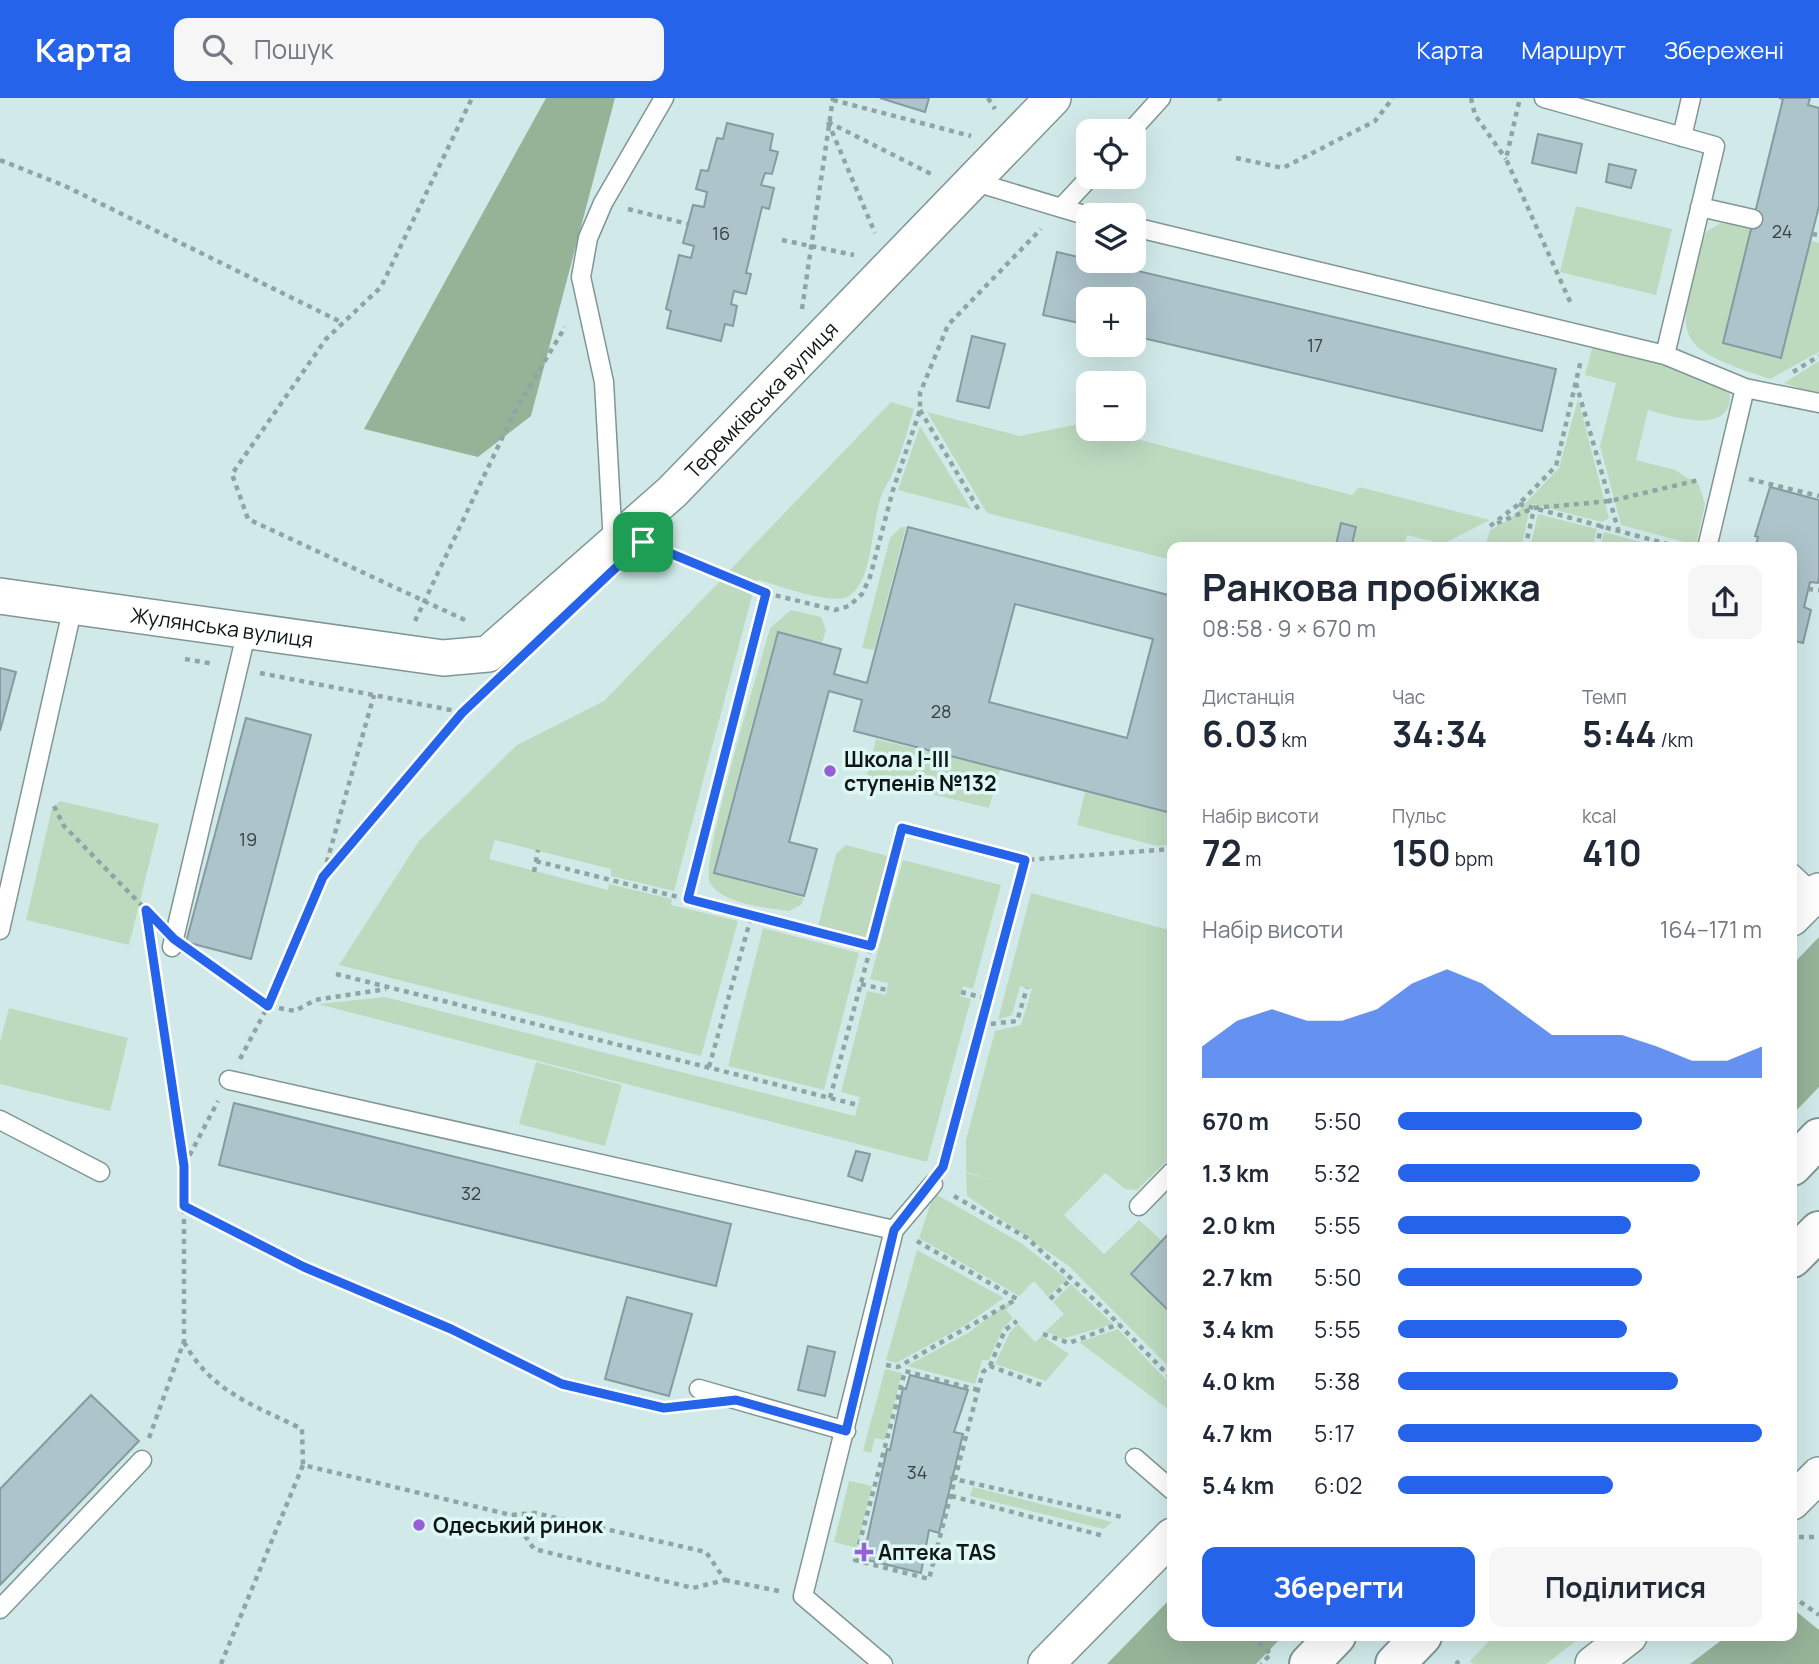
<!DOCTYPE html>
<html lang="uk">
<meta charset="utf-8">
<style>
body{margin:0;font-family:Manrope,sans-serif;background:#f6f6f7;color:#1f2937;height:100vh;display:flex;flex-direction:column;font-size:26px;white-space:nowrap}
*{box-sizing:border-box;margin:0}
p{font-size:23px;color:#747a83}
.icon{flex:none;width:38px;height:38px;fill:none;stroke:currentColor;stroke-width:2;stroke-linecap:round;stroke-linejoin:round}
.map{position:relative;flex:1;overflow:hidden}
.panel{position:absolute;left:1167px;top:444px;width:630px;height:1099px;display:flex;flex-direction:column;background:#fff;border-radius:14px;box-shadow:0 7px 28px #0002}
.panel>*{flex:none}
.controls{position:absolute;left:1076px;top:21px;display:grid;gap:14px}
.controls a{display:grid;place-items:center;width:70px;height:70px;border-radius:14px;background:#fff;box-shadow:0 7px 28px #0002;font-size:35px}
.pin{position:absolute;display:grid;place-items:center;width:60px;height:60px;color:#fff;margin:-30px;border-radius:14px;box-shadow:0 4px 10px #0006}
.round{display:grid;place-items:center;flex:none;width:74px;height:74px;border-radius:14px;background:#f6f6f7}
.overview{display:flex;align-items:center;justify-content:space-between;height:119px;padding:0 35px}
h1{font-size:38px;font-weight:700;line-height:52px}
.figures{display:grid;grid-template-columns:repeat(3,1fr);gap:10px;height:119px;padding:7px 35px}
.figures div{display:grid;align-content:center}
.figures b{font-size:35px;font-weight:700}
.figures small{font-size:19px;font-weight:400}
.figures p{font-size:19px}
.chart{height:196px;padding:14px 35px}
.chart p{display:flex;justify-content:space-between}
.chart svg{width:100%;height:126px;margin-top:7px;fill:#2563eb;opacity:.7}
.action{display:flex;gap:14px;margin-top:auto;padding:14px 35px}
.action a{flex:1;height:80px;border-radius:14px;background:#2563eb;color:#fff;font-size:28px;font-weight:700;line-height:80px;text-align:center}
.action a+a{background:#f6f6f7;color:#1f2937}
ul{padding:0 35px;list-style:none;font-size:23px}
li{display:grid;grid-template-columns:112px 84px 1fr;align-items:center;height:52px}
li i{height:18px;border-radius:9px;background:#2563eb}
header{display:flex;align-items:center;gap:42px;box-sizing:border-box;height:98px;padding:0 35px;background:#2563eb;color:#fff}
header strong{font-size:33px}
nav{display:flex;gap:38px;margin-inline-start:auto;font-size:24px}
.search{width:490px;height:63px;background:#f6f6f7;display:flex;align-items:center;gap:18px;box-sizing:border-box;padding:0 24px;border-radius:14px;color:#747a83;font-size:26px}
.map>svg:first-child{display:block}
.green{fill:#bddabf}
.forest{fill:#96b398}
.building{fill:#adc4ca;stroke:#859ba1;stroke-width:2;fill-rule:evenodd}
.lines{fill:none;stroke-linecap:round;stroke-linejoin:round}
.service-casing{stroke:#7f9695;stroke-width:21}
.minor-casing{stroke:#7f9695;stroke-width:38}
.trunk-casing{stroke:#7f9695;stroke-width:42}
.path{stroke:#90a4a3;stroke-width:4.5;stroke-dasharray:5 5;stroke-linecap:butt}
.service{stroke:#fff;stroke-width:18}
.minor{stroke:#fff;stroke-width:35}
.trunk{stroke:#fff;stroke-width:38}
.route-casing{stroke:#fff;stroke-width:14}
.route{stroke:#2563eb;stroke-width:9}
.poi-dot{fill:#975ed5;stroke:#def8f6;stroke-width:2.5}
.labels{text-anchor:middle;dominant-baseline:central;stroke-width:7;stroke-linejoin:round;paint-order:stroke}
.number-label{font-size:18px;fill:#364243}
.street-label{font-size:21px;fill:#0e1716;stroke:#def8f6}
.poi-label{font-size:21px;font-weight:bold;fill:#0e1716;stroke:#def8f6;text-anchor:start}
</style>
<header>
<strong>Карта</strong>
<div class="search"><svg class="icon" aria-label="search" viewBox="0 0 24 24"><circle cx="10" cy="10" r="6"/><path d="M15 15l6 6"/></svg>Пошук</div>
<nav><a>Карта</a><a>Маршрут</a><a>Збережені</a></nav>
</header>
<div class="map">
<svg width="1819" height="1566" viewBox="0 0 1819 1566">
<rect width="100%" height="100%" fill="#d1eae9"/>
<path class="green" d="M1576 108 1672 131 1656 197 1560 174Z
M1721 125 1752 130 1723 245 1781 260 1811 143 1819 145V254L1770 281C1667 247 1678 241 1702 143L1707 133Z
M1593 247C1638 259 1688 268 1729 292 1737 340 1670 318 1648 312L1636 362 1675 372 1699 387 1705 406 1696 447 1621 427 1600 348 1616 285 1585 277Z
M1819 263V297L1784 285Z
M1578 301 1609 420 1602 424 1531 406 1521 450H1485L1490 432 1511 420 1559 370Z
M891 304 914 311C906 337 898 369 885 390 870 414 876 485 847 499 829 507 778 487 758 482L756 488 726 476Z
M927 314 1020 338 1079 326 1352 397 1359 389 1490 422 1443 446 1407 437 1403 450H1352L1357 429 1341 425 1335 447 1343 450H1172V462L987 415Z
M920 328 971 411 898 392Z
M1538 416 1597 431 1592 450H1530Z
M901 429H906L874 552 862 550 890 440Z
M1604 434 1663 450H1600Z
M722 481 753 494 674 793 611 778V771L495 742 489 761 608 792 609 786 672 801 671 807 738 823 701 958 339 867 419 743 517 647 604 603Z
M791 512 821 519 826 532 822 545 777 534 713 775 804 800 801 807 789 813C768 810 722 806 710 785 699 765 761 564 770 530Z
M876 641 1000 671 989 710 866 680Z
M1085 694 1171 715 1172 712V747L1157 748 1077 727Z
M60 703 159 726 129 847 26 822 52 710Z
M846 747 888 758 865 841 818 829 836 756Z
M903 762 1001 787 973 891 963 888 960 898 971 901 927 1064 318 906 385 899 855 1018 860 999 841 994 867 893 886 897 888 885 870 881Z
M1031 795 1169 832 1172 821V1058L1137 1092 1125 1091 1105 1075 1064 1117 1104 1156 1139 1122 1162 1143 1130 1176 1172 1217V1272L1069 1168 967 1098 966 1075 991 1081 966 1074V1042L995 933 1021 927 1032 891 1020 888 1012 917 998 922Z
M763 830 859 855 824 992 728 968Z
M9 910 128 940 110 1013 0 986V944Z
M536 964 622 987 605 1048 519 1026Z
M934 1095 1021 1145 1067 1181 1048 1199 1034 1183 1019 1198 919 1140Z
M917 1152 1004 1200 964 1228 896 1265 886 1262Z
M1071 1186 1113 1226 1062 1241 1046 1233 1064 1216 1053 1204Z
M1009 1204 1012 1206 1006 1212 1013 1220 1003 1230 989 1262H982L975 1286 907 1268 968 1235Z
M1018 1226 1035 1244 1042 1238 1069 1256 1046 1283 995 1266 1010 1234Z
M1118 1231 1172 1288V1314L1079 1244Z
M885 1271 902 1275 885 1342 875 1340 871 1355 863 1353Z
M849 1383 872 1388 857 1450 834 1444Z
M973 1389 1112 1424 1104 1431 970 1398Z
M1494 1538H1582L1546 1566H1473L1470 1563Z"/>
<path class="forest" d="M546 0H615L531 318 478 359 364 331Z
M1819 839V989L1792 1017V867Z
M1172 1499V1538H1283L1256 1566H1107Z
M1792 1510 1819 1532V1566H1690L1727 1538H1792Z"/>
<path class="building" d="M880 0H929L925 14Z
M1779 0H1810L1808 7 1819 10V108L1781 260 1723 245 1783 1Z
M727 25 773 36 770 52 778 54 772 76 765 75 761 87 774 90 769 111 762 109 746 175 751 176 746 196 734 193 731 206 737 208 733 228 725 226 721 243 667 230 671 213 666 211 679 157 691 160 694 148 683 145 693 107 704 109 707 94 696 91 701 72 708 73 717 40 723 41Z
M1538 36 1582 46 1576 75 1532 65Z
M1609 66 1636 72 1631 90 1606 84Z
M1057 154 1556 271 1542 333 1134 238V201H1088V227L1043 217Z
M972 238 1005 246 989 310 957 303Z
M1770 389 1819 402V479L1818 485 1810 484 1804 509 1811 512 1803 545 1795 543 1792 556V450H1755L1758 439 1755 438Z
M1341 425 1356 429 1351 450 1336 447Z
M908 429 1172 498 1171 715 854 633 862 602 829 593 789 744 817 751 804 798 714 775 778 534 841 551 834 576 867 585ZM1015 506 1153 541 1127 640 989 604Z
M0 570 16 574 0 633Z
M246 620 311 637 251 861 186 844Z
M234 1005 731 1126 716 1188 219 1067Z
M856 1053 870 1056 862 1083 848 1078Z
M1172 1132V1216L1131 1176Z
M627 1199 692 1216 669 1298 605 1281Z
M808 1248 835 1254 825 1298 798 1292Z
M910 1277 968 1292 954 1334 963 1336 939 1435 929 1432 921 1475 863 1461 887 1351 890 1352 903 1290 906 1291Z
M91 1297 139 1343 0 1487V1391Z"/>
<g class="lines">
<defs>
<path id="service" d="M1544 0 1715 48 1665 257 1745 290 1819 305
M1131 33 1161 0
M1682 39 1691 0
M972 83 1088 118
M1063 108 1090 79
M1700 109 1753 121
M1134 129 1665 257
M613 446 604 284 581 179 588 140 603 105 664 0
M1707 450 1745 290
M1792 775 1815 797
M0 832 73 508
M172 849 247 532
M229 982 894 1132 803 1498 883 1566
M0 1022 100 1074
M1139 1108 1172 1074
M894 1132 933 1086
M699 1291 846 1333
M1135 1360 1172 1392
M0 1511 142 1362"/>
<g id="minor">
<path id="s1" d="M0 498 443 560 488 556 672 394 1053 0"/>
<path d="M1792 820 1819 793"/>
<path d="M1792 1404 1819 1377"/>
<path d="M1046 1566 1172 1438"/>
<path d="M1593 1566 1629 1538"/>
</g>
<path id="trunk" d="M1792 1068 1819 1040
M1792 1160 1819 1133
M1309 1566 1336 1538
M1395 1566 1422 1538"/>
</defs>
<use href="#service" class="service-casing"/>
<use href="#minor" class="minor-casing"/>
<use href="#trunk" class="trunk-casing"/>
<path class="path" d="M988 0 995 11
M1219 0 1220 3
M1471 0 1475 17 1506 61
M833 2 971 38
M1519 4 1506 61 1572 208
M828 24 875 135
M828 24 933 77
M1236 60 1283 70 1375 23 1393 0
M0 62 65 88 343 225
M628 111 688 126
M1812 136 1819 137
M782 142 854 157
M802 211 833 0
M1793 274 1819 258
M1576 285 1618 431
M920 312 980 414
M1749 381 1819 398
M1519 406 1682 450
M1497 425 1534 410 1610 403 1699 382
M1490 428 1519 406 1556 368 1581 262
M657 450 766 495 688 801
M1525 450 1534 411
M1596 450 1602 427
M1808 491 1819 492
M766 495 835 512 849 508 862 496 870 479 893 392 920 312V295L948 227 1041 131
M465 522 248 421 232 376 326 241 381 189 472 0
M415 523 514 315 565 229
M185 561 214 566
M260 575 461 614
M54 708 64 728 155 821
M536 763 871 848 902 729 1025 762
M324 774 374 597
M534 774 538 752
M196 856 268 908 295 913 315 902 386 891
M154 865 184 1068
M336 876 858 1007
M861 886 887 892
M961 894 988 901
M981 927 1017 923 1027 890
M240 961 268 908 323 779 462 615 487 591
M709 969 752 816
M830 1000 871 848
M944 1067 1025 762 1172 751
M954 1098 1027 1140 1102 1209 1172 1281
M184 1108 305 1169 451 1231 562 1286 664 1310 683 1308
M1050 1201 1071 1181
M1043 1236 1069 1245 1119 1226
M184 1244C211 1294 254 1307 302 1331L303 1367
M886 1267 898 1269 1017 1201 917 1143
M990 1268 1005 1232 1017 1223
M978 1292 905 1273 855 1462 929 1481 978 1292 983 1274 990 1268 1041 1287
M149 1340 184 1243V1068L218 1003
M950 1380 1122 1419
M951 1398 1104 1438
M1799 1439H1819
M725 1482 779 1493
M1792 1498 1819 1517
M1251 1538 1271 1556 1261 1566
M1456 1563 1459 1566
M221 1566 303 1367 511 1417 535 1415 706 1454 725 1482 693 1490 534 1451 511 1417"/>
<use href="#service" class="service"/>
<use href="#minor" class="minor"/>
<use href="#trunk" class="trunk"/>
</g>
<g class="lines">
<defs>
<path id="route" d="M643 444 766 495 688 801 871 848 902 730 1025 762 943 1069 894 1132 846 1333 736 1302 664 1310 562 1286 451 1231 304 1169 184 1108V1068L146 812 174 841 268 908 323 779 462 615Z"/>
</defs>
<use href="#route" class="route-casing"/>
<use href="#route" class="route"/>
</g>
<g class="poi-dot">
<circle cx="830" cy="673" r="7"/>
<circle cx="419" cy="1427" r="7"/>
<path d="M860.5 1443.5h7v7h7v7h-7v7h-7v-7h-7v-7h7z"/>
</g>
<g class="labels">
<g class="number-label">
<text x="1782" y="133">24</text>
<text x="721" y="135">16</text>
<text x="1315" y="247">17</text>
<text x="941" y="613">28</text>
<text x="248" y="741">19</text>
<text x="471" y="1095">32</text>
<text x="917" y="1374">34</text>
</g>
<g class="street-label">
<text stroke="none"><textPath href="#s1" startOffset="866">Теремківська вулиця</textPath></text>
<text stroke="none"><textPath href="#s1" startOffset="224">Жулянська вулиця</textPath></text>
</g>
<g class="poi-label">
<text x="844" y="661">Школа І-ІІІ<tspan x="844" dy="24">ступенів №132</tspan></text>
<text x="433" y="1427">Одеський ринок</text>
<text x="878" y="1454">Аптека TAS</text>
</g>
</g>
</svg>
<div class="controls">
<a><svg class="icon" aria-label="locate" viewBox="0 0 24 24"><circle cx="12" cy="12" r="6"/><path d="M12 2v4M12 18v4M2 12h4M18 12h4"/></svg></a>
<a><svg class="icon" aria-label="layers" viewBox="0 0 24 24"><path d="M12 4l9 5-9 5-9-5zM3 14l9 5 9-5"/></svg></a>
<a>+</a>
<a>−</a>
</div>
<div class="pin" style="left:643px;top:444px;background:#1e9e55"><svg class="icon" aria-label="arrive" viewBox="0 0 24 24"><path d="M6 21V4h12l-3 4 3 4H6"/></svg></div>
<section class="panel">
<div class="overview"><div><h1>Ранкова пробіжка</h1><p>08:58 · 9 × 670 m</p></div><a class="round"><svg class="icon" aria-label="share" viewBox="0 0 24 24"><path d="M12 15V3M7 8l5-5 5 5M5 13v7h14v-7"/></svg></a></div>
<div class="figures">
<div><p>Дистанція</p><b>6.03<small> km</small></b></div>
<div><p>Час</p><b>34:34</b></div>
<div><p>Темп</p><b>5:44<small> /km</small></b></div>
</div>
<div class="figures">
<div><p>Набір висоти</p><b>72<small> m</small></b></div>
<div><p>Пульс</p><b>150<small> bpm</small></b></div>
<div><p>kcal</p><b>410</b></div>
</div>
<div class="chart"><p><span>Набір висоти</span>164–171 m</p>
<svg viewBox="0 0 160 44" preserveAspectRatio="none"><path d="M0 44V33L10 24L20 20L30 24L40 24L50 20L60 11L70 6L80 11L90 20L100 29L110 29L120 29L130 33L140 38L150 38L160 33V44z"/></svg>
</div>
<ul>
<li><b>670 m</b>5:50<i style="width:67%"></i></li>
<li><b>1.3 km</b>5:32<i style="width:83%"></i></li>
<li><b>2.0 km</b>5:55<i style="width:64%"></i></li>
<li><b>2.7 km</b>5:50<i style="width:67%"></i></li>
<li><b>3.4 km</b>5:55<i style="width:63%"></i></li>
<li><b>4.0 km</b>5:38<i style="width:77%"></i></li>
<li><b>4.7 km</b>5:17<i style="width:100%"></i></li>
<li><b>5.4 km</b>6:02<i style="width:59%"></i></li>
</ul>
<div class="action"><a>Зберегти</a><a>Поділитися</a></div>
</section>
</div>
